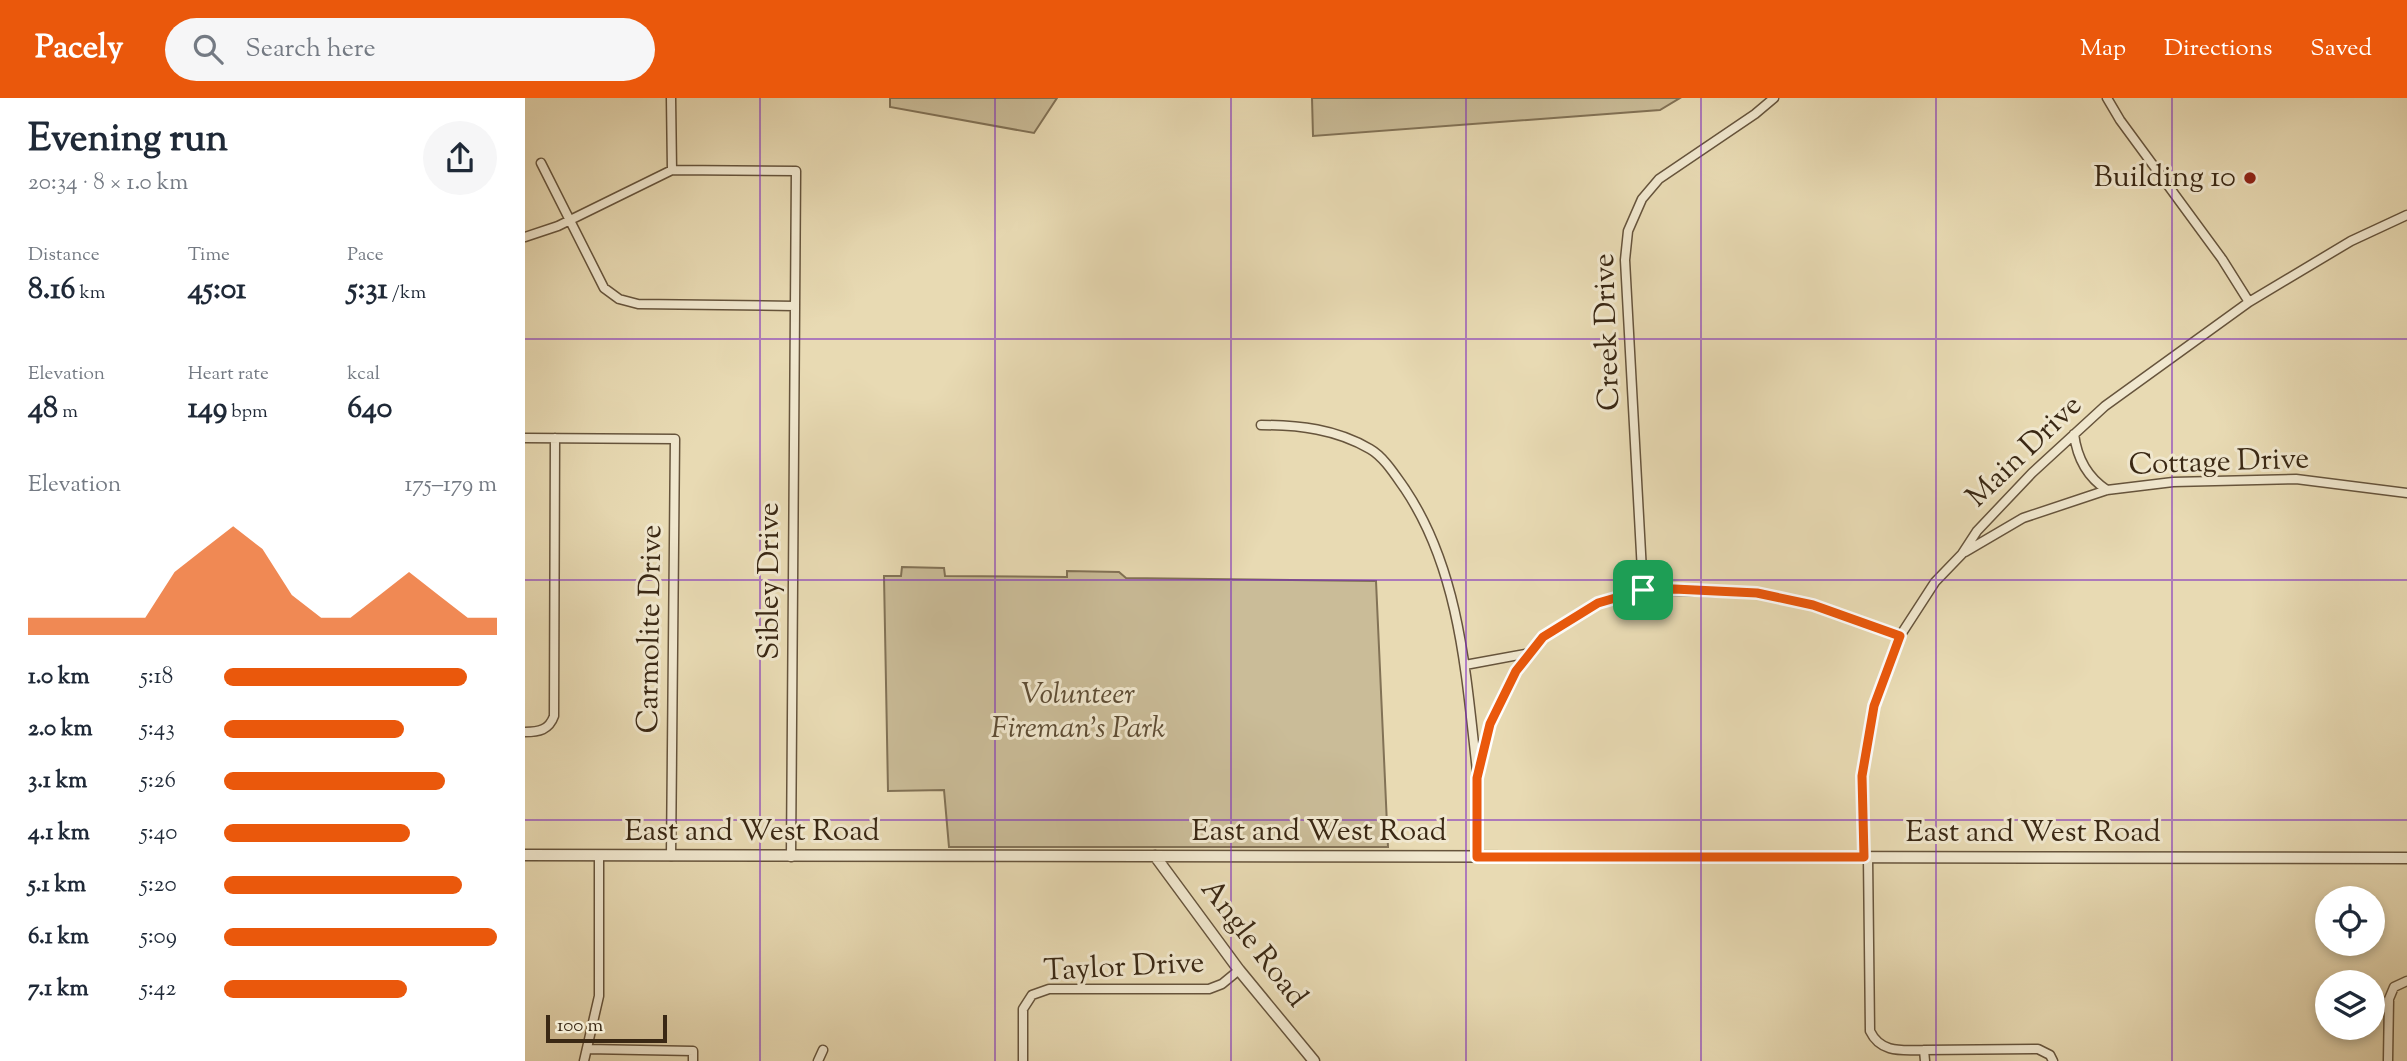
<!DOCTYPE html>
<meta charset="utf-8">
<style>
body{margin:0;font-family:"Sorts Mill Goudy",serif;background:#f6f6f7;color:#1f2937;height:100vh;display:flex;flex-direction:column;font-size:26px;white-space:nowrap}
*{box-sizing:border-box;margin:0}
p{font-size:23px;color:#747a83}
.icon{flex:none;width:38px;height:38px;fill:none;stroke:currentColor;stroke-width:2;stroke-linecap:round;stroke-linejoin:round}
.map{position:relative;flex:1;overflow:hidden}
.panel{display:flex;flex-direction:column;background:#fff;width:525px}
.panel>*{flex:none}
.controls{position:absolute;left:1790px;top:788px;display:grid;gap:14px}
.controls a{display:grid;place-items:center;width:70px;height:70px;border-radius:50%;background:#fff;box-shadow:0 4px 10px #0003;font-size:35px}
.scale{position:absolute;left:21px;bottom:18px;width:121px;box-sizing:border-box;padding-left:7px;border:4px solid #3a2814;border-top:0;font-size:19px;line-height:24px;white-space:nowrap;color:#3a2814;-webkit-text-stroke:5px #f0e7ce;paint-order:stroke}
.pin{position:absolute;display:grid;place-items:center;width:60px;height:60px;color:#fff;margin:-30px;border-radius:14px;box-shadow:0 4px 10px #0006}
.round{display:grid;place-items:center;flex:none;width:74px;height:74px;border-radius:37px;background:#f6f6f7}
.overview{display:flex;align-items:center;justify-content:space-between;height:119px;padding:0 28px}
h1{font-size:38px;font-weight:800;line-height:52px}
.metrics{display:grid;grid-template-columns:repeat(3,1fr);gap:10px;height:119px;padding:7px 28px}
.metrics div{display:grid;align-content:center}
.metrics b{font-size:30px;font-weight:800}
.metrics small{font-size:19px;font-weight:400}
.metrics p{font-size:19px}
.chart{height:196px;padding:14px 28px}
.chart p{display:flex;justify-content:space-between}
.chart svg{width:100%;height:126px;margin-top:7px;fill:#ea580c;opacity:.7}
ul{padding:0 28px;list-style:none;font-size:23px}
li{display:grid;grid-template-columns:112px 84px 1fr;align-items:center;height:52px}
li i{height:18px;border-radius:9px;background:#ea580c}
header{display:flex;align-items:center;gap:42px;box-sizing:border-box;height:98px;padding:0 35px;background:#ea580c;color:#fff}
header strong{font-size:33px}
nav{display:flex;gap:38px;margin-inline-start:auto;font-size:24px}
.search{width:490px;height:63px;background:#f6f6f7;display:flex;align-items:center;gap:18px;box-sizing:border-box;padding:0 24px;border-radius:38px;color:#747a83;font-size:26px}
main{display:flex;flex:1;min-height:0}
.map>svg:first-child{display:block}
.green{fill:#cabc98;stroke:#827256;stroke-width:2}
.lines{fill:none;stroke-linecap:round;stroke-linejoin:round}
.minor-casing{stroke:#66543c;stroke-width:11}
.tertiary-casing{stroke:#66543c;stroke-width:13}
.minor{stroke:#f0e7ce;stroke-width:8}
.tertiary{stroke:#f0e7ce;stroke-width:10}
.route-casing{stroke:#fff;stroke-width:14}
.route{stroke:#ea580c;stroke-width:9}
.grid{fill:none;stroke:#7b2cbf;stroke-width:2;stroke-opacity:0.55}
.poi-dot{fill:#8f2418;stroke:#f0e7ce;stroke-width:2.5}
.labels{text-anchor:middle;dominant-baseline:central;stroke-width:6;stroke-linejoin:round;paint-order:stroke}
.poi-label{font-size:30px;fill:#3a2814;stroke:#f0e7ce;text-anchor:end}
.street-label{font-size:30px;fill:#3a2814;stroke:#f0e7ce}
.park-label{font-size:30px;font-style:italic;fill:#5e4d35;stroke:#f0e7ce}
</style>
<header>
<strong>Pacely</strong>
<div class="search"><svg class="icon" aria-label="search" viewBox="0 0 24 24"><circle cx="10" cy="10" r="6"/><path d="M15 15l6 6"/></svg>Search here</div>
<nav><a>Map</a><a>Directions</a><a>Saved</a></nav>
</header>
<main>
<section class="panel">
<div class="overview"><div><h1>Evening run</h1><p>20:34 · 8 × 1.0 km</p></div><a class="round"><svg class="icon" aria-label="share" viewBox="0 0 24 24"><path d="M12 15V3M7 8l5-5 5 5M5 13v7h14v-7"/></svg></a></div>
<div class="metrics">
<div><p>Distance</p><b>8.16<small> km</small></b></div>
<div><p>Time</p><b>45:01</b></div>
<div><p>Pace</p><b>5:31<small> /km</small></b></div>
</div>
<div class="metrics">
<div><p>Elevation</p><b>48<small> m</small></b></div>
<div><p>Heart rate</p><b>149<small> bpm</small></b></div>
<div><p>kcal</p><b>640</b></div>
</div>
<div class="chart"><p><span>Elevation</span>175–179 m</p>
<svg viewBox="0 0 160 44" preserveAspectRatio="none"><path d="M0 44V38L10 38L20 38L30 38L40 38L50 22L60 14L70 6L80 14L90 30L100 38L110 38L120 30L130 22L140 30L150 38L160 38V44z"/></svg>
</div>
<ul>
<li><b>1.0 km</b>5:18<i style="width:89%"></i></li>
<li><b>2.0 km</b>5:43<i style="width:66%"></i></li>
<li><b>3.1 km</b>5:26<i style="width:81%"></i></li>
<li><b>4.1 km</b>5:40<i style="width:68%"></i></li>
<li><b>5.1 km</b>5:20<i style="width:87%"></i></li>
<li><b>6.1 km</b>5:09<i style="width:100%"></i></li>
<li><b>7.1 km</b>5:42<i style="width:67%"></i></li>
</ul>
</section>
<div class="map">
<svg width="1882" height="963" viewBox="0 0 1882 963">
<rect width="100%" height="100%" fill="#e8dab3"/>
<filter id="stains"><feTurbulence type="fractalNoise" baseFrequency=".00286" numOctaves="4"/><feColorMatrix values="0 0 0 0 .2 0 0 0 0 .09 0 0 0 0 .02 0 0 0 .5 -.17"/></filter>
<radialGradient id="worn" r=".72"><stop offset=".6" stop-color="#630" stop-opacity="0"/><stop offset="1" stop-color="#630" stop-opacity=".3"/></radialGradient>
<path class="green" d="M365 0H532L509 35 365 9Z
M787 0H1155L1135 12 788 38Z
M377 469 419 470 420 478 542 479V473L594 474 601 480 851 483 863 749H424L419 692 363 693 359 478H376Z"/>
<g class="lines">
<defs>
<path id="minor" d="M146 0 147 72
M1582 0 1595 22 1697 161 1724 204
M16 65 79 190 94 201 113 206 270 208
M0 139 33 128 147 72 271 73 266 759
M736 327C774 327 811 331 845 351 859 359 870 377 880 391 935 473 941 577 952 673
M1549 336C1552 360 1562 379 1582 392
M0 340 150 341 146 758
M1440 454 1498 420 1582 392 1648 384 1771 381 1882 395
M1118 492 1100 162 1103 133 1117 101 1134 81 1230 16 1249 0
M940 567 1005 555
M0 634C14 634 24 632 29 618L30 340
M952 759V680L965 626 991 573 1018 539 1073 505 1118 492 1232 495 1288 507 1375 538
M1339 759 1337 678 1349 608 1375 538 1410 484 1437 456 1452 433 1507 375 1580 308 1724 204 1826 143 1882 117
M1343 759 1345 933C1356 956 1378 952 1399 952
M62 951 168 953V963
M59 963 74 898V758
M293 963 298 952
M498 963V911L507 897 524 891H684L697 886 714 872
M1400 963 1399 952 1513 951 1525 957 1528 963
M1863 963 1864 901 1869 889 1882 883"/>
<path id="tertiary" d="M0 757 1882 760
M630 758 714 872 789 963"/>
</defs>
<use href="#minor" class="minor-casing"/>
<use href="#tertiary" class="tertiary-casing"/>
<use href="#minor" class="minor"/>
<use href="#tertiary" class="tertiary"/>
</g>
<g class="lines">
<defs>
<path id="route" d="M1149 491 1232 495 1288 507 1375 538 1349 608 1337 678 1339 759H952V680L965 626 991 573 1018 539 1073 505 1118 492Z"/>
</defs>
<use href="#route" class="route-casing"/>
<use href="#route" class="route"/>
</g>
<path class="grid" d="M235 0V963M470 0V963M706 0V963M941 0V963M1176 0V963M1411 0V963M1647 0V963M0 241H1882M0 482H1882M0 722H1882"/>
<circle class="poi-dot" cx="1725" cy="80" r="7"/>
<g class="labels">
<g class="poi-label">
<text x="1711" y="80">Building 10</text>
</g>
<g class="street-label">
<text transform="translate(1083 234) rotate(-92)">Creek Drive</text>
<text transform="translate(1500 354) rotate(-44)">Main Drive</text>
<text transform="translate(1694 365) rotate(-2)">Cottage Drive</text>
<text transform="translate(245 483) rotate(-90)">Sibley Drive</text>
<text transform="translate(126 531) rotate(-89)">Carmolite Drive</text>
<text x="227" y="734">East and West Road</text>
<text x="794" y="734">East and West Road</text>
<text x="1508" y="735">East and West Road</text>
<text transform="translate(728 846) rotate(52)">Angle Road</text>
<text transform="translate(599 870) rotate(-3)">Taylor Drive</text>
</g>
<g class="park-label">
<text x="553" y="597">Volunteer<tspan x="553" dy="34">Fireman's Park</tspan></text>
</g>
</g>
<rect width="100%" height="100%" filter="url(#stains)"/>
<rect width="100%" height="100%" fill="url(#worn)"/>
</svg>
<div class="controls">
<a><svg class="icon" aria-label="locate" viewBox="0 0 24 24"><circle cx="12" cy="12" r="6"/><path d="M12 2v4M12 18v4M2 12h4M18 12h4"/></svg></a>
<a><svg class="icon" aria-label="layers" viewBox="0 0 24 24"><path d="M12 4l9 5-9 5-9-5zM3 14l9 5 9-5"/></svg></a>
</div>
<div class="scale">100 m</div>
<div class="pin" style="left:1118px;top:492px;background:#1e9e55"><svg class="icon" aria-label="arrive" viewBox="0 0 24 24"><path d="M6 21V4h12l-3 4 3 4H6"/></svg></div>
</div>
</main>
